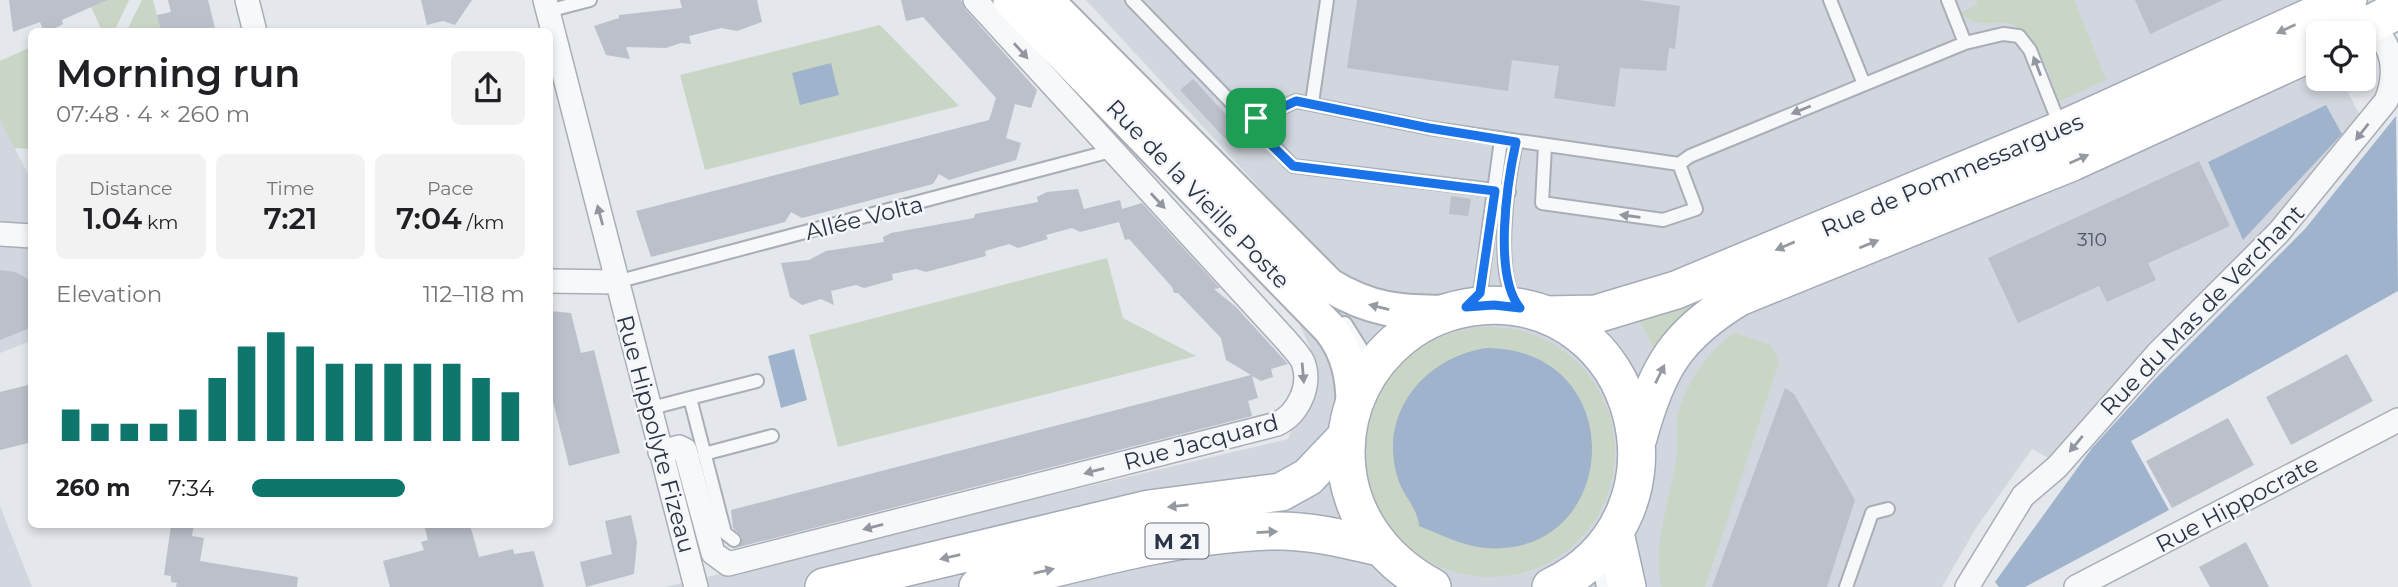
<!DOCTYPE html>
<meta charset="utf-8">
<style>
body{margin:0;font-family:Montserrat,sans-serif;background:#f2f2f2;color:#202124;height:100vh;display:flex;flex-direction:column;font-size:26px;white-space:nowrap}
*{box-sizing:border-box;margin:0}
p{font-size:23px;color:#757577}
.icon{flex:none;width:38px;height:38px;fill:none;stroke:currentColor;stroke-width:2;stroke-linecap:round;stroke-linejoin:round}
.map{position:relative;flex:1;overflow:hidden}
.sheet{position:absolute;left:28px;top:28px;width:525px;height:500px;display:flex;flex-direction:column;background:#fff;border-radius:10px;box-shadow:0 4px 10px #0003}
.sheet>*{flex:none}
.buttons{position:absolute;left:2306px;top:21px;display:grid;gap:14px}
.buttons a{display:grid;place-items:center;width:70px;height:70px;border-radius:10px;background:#fff;box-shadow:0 4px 10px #0003;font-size:35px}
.pin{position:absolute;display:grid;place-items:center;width:60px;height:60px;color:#fff;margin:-30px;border-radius:14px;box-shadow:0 4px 10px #0006}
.round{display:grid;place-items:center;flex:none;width:74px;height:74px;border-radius:10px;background:#f2f2f2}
.overview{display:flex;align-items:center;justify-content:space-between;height:119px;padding:0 28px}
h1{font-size:38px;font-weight:600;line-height:52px}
.metrics{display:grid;grid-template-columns:repeat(3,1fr);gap:10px;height:119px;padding:7px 28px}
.metrics div{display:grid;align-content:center;border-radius:10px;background:#f2f2f2;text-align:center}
.metrics b{font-size:30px;font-weight:600}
.metrics small{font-size:19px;font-weight:400}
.metrics p{font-size:19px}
.chart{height:196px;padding:14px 28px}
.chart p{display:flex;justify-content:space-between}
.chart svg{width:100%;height:126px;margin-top:7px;stroke:#0f766e;stroke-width:6}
ul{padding:0 28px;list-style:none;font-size:23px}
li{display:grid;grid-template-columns:112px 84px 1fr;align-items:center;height:52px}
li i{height:18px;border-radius:9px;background:#0f766e}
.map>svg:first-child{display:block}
.built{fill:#d2d6de}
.green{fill:#c9d6c5}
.water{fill:#9fb4cc}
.building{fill:#bbc0ca}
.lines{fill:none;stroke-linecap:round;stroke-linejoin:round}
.lane-casing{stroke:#a9aeb7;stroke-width:16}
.street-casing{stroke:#a9aeb7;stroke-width:26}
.secondary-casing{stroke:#a9aeb7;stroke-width:37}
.primary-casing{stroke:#a3abb8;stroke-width:40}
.lane{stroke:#f7f8fa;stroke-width:12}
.street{stroke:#f7f8fa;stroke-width:23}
.secondary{stroke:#fff;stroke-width:33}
.primary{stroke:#fff;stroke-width:37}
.oneway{fill:#959aa2}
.oneway2{fill:#9196a0}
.route-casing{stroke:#fff;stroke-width:14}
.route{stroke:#1a73e8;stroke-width:9}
.labels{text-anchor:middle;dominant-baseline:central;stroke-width:5;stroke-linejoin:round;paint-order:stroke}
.number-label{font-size:19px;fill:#4f5766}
.shield{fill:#f4f6f9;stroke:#676e7b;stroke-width:2}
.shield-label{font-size:21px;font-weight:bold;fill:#2b3445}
.street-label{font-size:23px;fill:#2b3445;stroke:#f4f6f9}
</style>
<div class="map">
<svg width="2398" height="587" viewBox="0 0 2398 587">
<rect width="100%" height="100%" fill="#e4e7ec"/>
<path class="built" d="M1086 0H2371L2358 33H2319V79H2341L2363 121 2301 195 2052 460 2032 449 1976 528 1942 587H665L1288 439 1318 365 1285 292 1293 224Z
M0 119 32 182 31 341 0 353Z
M0 506 32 587H0Z"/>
<path class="green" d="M93 0H129L114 32 102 31 89 2Z
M142 0H153L161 31 126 32Z
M1976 0H2074L2106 80 2059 101C2049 77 2037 25 2005 23 1985 22 1979 28 1960 13L1978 4Z
M880 25 959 106 705 170 680 75Z
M31 47V149L14 148 0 119V61Z
M1107 258 1123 318 1196 356 838 447 809 335Z
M1710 295 1657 351 1654 349 1639 319Z
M1365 452a125 125 0 1 1 250 0a125 125 0 1 1-250 0Z
M1735 333 1771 345 1779 362 1705 587H1662C1650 553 1673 489 1677 453 1678 440 1675 423 1679 410 1688 381 1709 350 1735 333Z"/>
<path class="water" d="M831 63 839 95 800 105 792 73Z
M2326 105 2342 134 2243 240 2208 162Z
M2396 116 2398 291 2131 441 2169 510 2025 587H1999L1995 582 2092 448 2154 380 2305 229Z
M1486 348C1633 348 1622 559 1485 548 1462 546 1440 534 1419 526 1418 509 1405 498 1399 482 1376 417 1422 358 1486 348Z
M794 349 807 400 781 408 768 356Z"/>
<path class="building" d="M9 0H107L62 20 63 24 48 32H44L40 22 13 32Z
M168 0H208L216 32H161L157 15 171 12Z
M421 0H472L455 25 443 21 427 25Z
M680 0H757L762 22 737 31 721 28 689 36 691 44 681 43 666 48 626 47 630 59 606 55 594 26 619 18V15L682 8Z
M901 0H961L965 9 1037 90 1031 108 1015 104 1006 138 1021 143 1016 160 949 180 939 174 933 184 802 218 791 212 785 222 651 257 636 211 989 120 996 98 923 17 906 21Z
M1357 0H1639L1680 6 1675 49 1669 48 1666 71 1620 68 1615 107 1554 98 1559 66 1512 60 1508 91 1347 68Z
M2135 0H2223L2150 34Z
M1193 79 1245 135 1232 146 1180 90Z
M2199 161 2230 226 2148 263 2156 280 2107 302 2099 286 2018 323 1988 258Z
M1078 189 1084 209 1120 200 1122 209 1142 203 1220 288 1214 289 1236 307 1288 364 1271 369 1273 377 1261 381 1252 376 1258 398 1248 401 1252 416 739 547 742 537 733 528 731 510 1251 375 1226 360 1221 338 1178 293H1174L1172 287 1129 239 1125 240 1119 222 1080 232 1072 228 1046 235 1048 239 1018 248 1009 244 985 251 986 256 926 272 916 269 892 274 893 280 864 288 856 285 831 291 834 305 821 299 802 305 790 297 781 263 809 260 826 251 884 242 883 237 891 233 974 218 975 214 1038 202 1037 197 1047 192Z
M1451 196 1471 199 1468 216 1449 214Z
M0 270 15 272 32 281V327L0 340Z
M550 311 571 313 581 353 594 350 620 453 569 466 550 389Z
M2347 354 2373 401 2291 445 2266 397Z
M32 384V442L0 450V392Z
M1785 388 1794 394 1855 500 1827 587H1712Z
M2228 418 2254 465 2172 508 2146 461Z
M631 515 637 542 634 574 586 587 580 562 612 554 605 521Z
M171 525H194L192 536 204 538 200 561 298 577 297 587H176L177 583 171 582V576L164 575Z
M424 525H470L479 557 513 549 514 554 534 551 544 587H390L383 561 424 550 421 542 428 540Z
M2246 542 2269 587H2210L2199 567Z"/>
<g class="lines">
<defs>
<path id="lane" d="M1132 0 1293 166 1509 192
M1830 0 1864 84
M1948 0 1965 43
M548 11 590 0
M1312 103 1327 0
M1249 123 1296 101 1429 128 1679 164 1696 209 1663 220 1542 203 1545 146
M1516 142C1508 179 1493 275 1518 305
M1679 164 1690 156 1965 43 2003 34 2019 36 2030 50 2061 128
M616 282 1111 151
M1473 300 1480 293 1501 140
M1345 323 1362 350 1367 366
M690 398 757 381
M648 409 690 398 725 533 734 540
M704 454 772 436
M1598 560 1603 587
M1846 587 1872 513 1888 509"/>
<path id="street" d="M247 0 255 32
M545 0 696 587
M0 234 32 236
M550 281 616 282
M660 452 679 447 685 450 713 553 728 564 1277 424C1298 414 1312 386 1303 362 1300 355 1291 346 1286 340L975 0
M1967 587 2023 496 2057 467 2157 354 2279 232 2386 101C2398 71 2393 47 2371 24
M2076 587 2398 420"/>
<path id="secondary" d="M1010 0 1330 329C1348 352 1353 377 1353 405
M1046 0 1329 285C1370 310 1400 313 1447 312"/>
<path id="primary" d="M2352 33 2398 10
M1546 315 1596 314 1676 290 2061 130 2348 0
M1638 438C1657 368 1676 335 1739 297L2072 162 2319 49
M1615 533 1627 587
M824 587 1149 509 1281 492 1308 477 1346 437
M978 587C1075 564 1173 534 1273 531 1309 530 1344 539 1379 547
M1432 587C1380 559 1346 511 1346 452 1346 406 1367 365 1402 337 1424 319 1451 309 1479 306 1642 292 1699 517 1551 587"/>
</defs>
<use href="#lane" class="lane-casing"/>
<use href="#street" class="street-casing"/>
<use href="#secondary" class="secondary-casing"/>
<use href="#primary" class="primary-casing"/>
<use href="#lane" class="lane"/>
<use href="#street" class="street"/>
<use href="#secondary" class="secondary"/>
<use href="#primary" class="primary"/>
</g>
<defs><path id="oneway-solid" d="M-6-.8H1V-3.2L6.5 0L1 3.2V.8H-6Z" transform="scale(1.75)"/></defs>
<g class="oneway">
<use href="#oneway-solid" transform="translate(2286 29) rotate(155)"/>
<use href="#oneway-solid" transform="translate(2079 159) rotate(-24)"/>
<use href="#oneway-solid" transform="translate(1869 244) rotate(-22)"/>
<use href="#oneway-solid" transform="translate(1785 246) rotate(157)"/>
<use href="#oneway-solid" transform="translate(1379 307) rotate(-166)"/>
<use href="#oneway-solid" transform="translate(1660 374) rotate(-64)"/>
<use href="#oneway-solid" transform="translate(1178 506) rotate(174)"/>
<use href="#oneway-solid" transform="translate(1267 532) rotate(-3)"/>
<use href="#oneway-solid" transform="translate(950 557) rotate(167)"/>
<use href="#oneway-solid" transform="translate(1044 571) rotate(-13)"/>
</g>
<g class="oneway2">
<use href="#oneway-solid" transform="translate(1021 51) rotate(48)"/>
<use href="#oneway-solid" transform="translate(2037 66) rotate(-111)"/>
<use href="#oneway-solid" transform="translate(1801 110) rotate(158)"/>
<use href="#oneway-solid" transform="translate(2362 132) rotate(128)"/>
<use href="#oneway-solid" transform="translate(1158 201) rotate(47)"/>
<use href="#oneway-solid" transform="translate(600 215) rotate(-105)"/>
<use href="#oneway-solid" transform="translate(1630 216) rotate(-172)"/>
<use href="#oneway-solid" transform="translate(1303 373) rotate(85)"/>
<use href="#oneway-solid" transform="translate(2076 444) rotate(130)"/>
<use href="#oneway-solid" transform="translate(1094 471) rotate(165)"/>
<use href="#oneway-solid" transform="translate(873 527) rotate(166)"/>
</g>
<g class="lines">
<defs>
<path id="route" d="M1296 101 1429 128 1516 142C1507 183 1493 275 1520 308L1494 305 1466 307 1480 293 1495 191 1293 166 1249 123Z"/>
</defs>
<use href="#route" class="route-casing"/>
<use href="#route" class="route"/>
</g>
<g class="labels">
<g class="number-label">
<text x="2092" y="239">310</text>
</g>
<rect class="shield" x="1145.5" y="523.5" width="63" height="35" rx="5"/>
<g class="shield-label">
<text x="1177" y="541">M 21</text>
</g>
<g class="street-label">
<text transform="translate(1952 175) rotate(-23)">Rue de Pommessargues</text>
<text transform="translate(1198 194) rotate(46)">Rue de la Vieille Poste</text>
<text transform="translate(864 218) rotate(-14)">Allée Volta</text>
<text transform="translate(2202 310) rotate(-46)">Rue du Mas de Verchant</text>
<text transform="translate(656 434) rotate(75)">Rue Hippolyte Fizeau</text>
<text transform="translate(1201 442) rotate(-15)">Rue Jacquard</text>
<text transform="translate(2237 504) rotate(-28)">Rue Hippocrate</text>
</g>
</g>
</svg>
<div class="buttons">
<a><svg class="icon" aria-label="locate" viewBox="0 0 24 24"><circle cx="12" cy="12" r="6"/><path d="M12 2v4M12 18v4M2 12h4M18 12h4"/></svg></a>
</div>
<div class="pin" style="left:1256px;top:118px;background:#1e9e55"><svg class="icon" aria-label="arrive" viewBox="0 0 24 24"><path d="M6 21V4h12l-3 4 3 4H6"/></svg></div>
<section class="sheet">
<div class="overview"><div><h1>Morning run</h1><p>07:48 · 4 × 260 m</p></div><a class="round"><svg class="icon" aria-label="share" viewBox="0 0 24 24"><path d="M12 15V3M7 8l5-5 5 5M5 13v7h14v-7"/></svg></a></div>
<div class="metrics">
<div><p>Distance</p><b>1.04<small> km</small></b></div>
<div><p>Time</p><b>7:21</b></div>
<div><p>Pace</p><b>7:04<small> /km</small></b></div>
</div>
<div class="chart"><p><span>Elevation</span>112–118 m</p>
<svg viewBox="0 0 160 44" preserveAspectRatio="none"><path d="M5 44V33M15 44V38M25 44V38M35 44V38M45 44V33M55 44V22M65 44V11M75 44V6M85 44V11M95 44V17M105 44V17M115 44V17M125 44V17M135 44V17M145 44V22M155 44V27"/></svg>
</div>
<ul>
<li><b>260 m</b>7:34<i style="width:56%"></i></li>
</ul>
</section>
</div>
